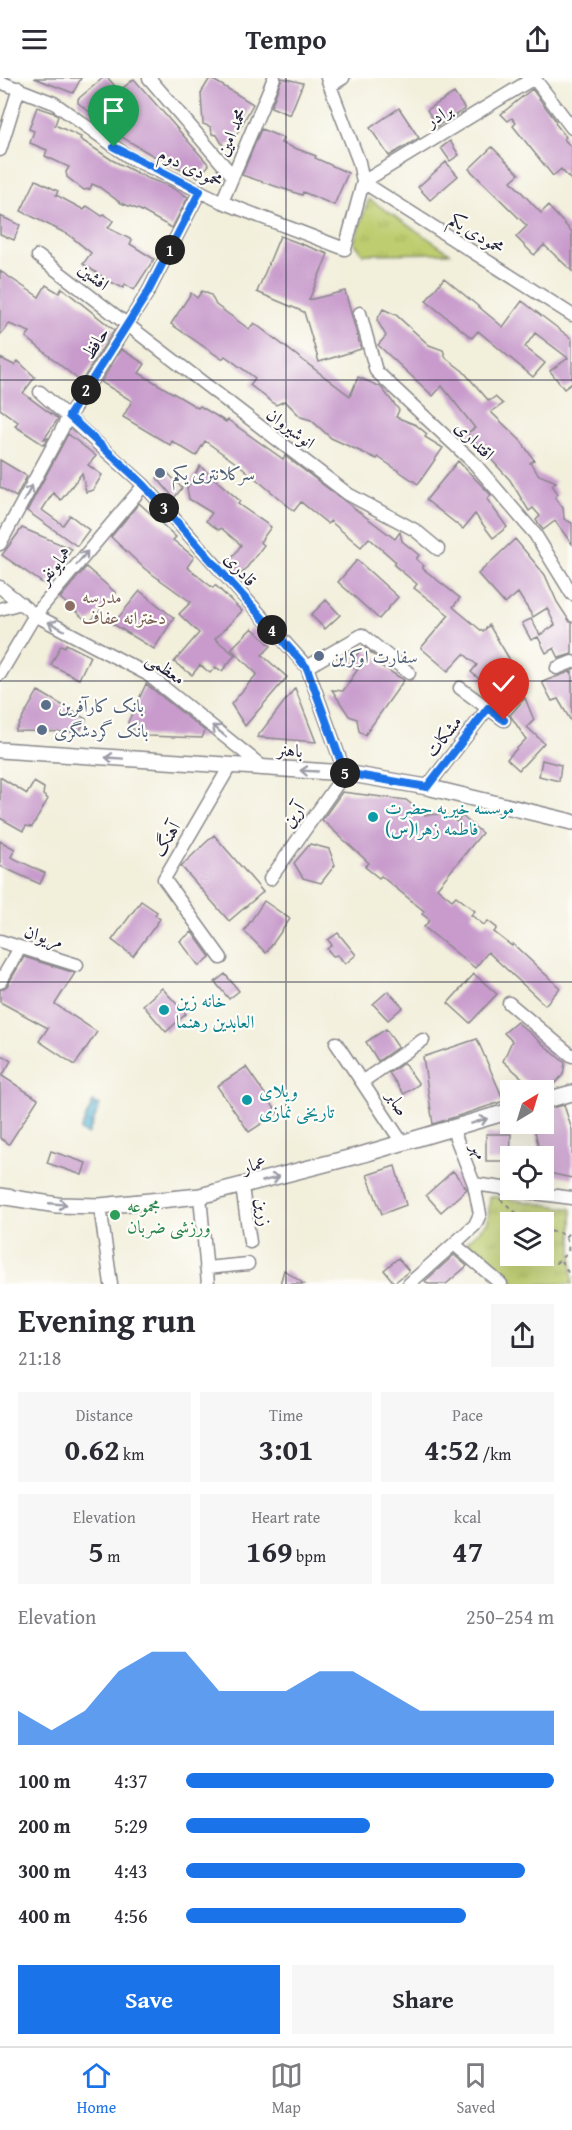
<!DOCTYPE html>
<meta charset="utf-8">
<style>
body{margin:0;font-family:"Gentium Book Plus",Amiri,serif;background:#f7f7f7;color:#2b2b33;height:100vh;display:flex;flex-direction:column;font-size:22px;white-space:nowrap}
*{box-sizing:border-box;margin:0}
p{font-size:20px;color:#7c7c81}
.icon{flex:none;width:33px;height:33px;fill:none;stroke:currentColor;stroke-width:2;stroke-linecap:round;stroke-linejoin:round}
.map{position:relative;height:1206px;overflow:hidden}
.details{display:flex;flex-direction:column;background:#fff;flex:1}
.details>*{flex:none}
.needle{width:39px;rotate:38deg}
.fabs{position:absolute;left:500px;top:1002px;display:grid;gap:12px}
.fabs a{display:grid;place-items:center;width:54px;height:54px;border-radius:0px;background:#fff;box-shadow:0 6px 24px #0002;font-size:30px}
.pin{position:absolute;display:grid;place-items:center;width:51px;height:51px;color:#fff;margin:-62px -26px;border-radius:50% 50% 50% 0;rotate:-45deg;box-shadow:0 0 6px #0007}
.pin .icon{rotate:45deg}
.km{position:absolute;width:30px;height:30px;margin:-15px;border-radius:50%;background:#222;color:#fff;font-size:16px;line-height:30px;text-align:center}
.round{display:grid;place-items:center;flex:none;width:63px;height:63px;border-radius:0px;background:#f7f7f7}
.head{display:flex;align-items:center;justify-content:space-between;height:102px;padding:0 18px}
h1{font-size:33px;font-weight:700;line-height:45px}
.metrics{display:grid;grid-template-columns:repeat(3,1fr);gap:9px;height:102px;padding:6px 18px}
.metrics div{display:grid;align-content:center;border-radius:0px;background:#f7f7f7;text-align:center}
.metrics b{font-size:30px;font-weight:700}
.metrics small{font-size:16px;font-weight:400}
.metrics p{font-size:16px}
.chart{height:168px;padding:12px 18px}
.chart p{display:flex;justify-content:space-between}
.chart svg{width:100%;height:108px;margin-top:6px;fill:#1a73e8;opacity:.7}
.cta{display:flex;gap:12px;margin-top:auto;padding:12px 18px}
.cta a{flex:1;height:69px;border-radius:0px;background:#1a73e8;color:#fff;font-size:24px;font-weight:700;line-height:69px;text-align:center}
.cta a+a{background:#f7f7f7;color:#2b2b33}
ul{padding:0 18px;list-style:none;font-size:20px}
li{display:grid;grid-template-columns:96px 72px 1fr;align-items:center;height:45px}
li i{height:15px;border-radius:8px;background:#1a73e8}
header{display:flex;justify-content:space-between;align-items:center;height:78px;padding:0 18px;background:#fff;font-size:27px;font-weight:700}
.tabs{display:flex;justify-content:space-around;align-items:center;height:84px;border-top:2px solid #e1e1e2;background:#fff;font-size:16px;color:#7c7c81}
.tabs a{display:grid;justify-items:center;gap:3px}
.tabs .current{color:#1a73e8}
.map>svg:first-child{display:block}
.grass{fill:url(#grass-tufts);stroke:#707855;stroke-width:1.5;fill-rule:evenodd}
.water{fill:url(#water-waves);stroke:#3a6985;stroke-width:1.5}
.building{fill:#c89bcc}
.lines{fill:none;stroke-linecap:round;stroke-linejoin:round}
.minor-casing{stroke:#8a888b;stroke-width:15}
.major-casing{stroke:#8a888b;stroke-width:18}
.path{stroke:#8a888b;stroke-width:2;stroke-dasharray:4.5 4.5;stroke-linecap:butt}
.minor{stroke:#fff;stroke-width:12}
.major{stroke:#fff;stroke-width:15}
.oneway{stroke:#9c9ca7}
.route-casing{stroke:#fff;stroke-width:12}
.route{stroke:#1a73e8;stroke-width:8}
.grid{fill:none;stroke:#22223b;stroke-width:1.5;stroke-opacity:0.55}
.service-dot{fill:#5c6f8a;stroke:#fdfcf7;stroke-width:2}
.education-dot{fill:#8d6e63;stroke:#fdfcf7;stroke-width:2}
.culture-dot{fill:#0f9aa8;stroke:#fdfcf7;stroke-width:2}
.leisure-dot{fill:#2e9e5b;stroke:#fdfcf7;stroke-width:2}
.labels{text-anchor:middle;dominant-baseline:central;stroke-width:4.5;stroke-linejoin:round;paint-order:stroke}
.street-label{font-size:18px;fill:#22223b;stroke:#fdfcf7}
.service-label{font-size:18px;fill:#4e5e75;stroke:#fdfcf7;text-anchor:start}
.education-label{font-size:18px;fill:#785e54;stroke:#fdfcf7;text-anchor:start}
.culture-label{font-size:18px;fill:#0d838f;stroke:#fdfcf7;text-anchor:start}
.leisure-label{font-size:18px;fill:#27864d;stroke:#fdfcf7;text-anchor:start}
</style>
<header><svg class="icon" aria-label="menu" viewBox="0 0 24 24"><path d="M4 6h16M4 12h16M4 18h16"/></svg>Tempo<svg class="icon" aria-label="share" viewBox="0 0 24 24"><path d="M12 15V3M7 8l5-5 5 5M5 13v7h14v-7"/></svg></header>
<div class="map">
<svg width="572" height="1206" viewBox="0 0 572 1206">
<defs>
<pattern id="grass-tufts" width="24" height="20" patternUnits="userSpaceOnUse" patternTransform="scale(1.5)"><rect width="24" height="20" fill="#becd6f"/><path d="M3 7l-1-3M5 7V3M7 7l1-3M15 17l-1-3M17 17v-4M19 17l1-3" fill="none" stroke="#a3b061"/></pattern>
<pattern id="water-waves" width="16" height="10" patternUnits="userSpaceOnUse" patternTransform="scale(1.5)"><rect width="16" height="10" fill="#51b0cf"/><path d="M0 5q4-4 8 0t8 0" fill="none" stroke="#438fa9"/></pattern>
</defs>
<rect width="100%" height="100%" fill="#fdfcf7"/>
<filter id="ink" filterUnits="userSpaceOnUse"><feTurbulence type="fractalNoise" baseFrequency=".0167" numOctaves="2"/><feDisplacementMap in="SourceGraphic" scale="12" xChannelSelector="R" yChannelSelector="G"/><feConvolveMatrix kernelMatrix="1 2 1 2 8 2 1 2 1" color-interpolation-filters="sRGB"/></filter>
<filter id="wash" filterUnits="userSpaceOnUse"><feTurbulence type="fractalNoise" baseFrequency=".008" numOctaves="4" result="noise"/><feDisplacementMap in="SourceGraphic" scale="24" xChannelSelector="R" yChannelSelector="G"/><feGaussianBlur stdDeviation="1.35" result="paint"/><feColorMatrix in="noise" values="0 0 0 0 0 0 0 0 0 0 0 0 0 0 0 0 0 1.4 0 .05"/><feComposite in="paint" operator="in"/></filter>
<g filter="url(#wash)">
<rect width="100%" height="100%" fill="#f2efdb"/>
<path class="grass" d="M369 121 450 175 363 176 354 164Z
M490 1118 572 1131V1206H517L467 1164 488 1144ZM543 1144V1178H510V1144Z"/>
<path class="water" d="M93 1024 100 1027 88 1057 80 1053Z"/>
<g id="blocks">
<path class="building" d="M34 0H81L73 15Z
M103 0H108L119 13 134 1 209 87 198 99 152 77 125 61 78 25V21Z
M210 0 253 26 232 65 224 69 217 57 212 56 211 49 203 46 201 15Z
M282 0 303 5 290 37 271 29Z
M532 11 556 43 555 45 566 59 564 61 572 70V103L561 91 553 98 513 48 516 45 512 40 508 43 501 36Z
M454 15 465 31 437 48 427 32Z
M37 29 54 35 58 38 55 47 81 59 80 61 112 82 147 100 169 108 188 119 172 150 140 132 121 125 99 109 92 106 90 111 84 112 67 99 66 94 69 89 45 78 47 72 30 65 34 53 29 51Z
M399 30 419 60 389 78 370 50Z
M261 51 283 60 281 65 316 78 315 80 348 95 334 127 303 114 302 117 242 97Z
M450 63 459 77 450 83 441 70Z
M492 69 519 96 511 103 541 135 548 128 572 154V193L544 167 534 177 516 159 527 148 469 91Z
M446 84 458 98 430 122 418 109Z
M36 102 58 113 56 117 84 132 87 128 102 138 104 136 113 143 108 150 132 162 130 166 154 181 134 212 125 206 123 210 109 203 83 186 91 175 69 157 21 133Z
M0 138 20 147 14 162 0 156Z
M280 158 328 176 309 222 345 213 361 271 319 284 304 234 257 214Z
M0 193 39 219 46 207 59 215 62 210 114 252 81 304 26 259 30 254 9 246 0 257Z
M444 200 503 249 522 223 572 261V305L564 311 550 293 568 280 535 255 525 269 545 285 533 299 478 253 472 260 426 223Z
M202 213 211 217 216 227 249 251 254 245 350 318 358 299 381 309 399 332 396 339 416 347 427 356 425 359 443 370 418 406 378 379 377 381 331 360 311 342 301 339 285 323 276 327 250 307 255 300 225 278 222 281 171 246 191 215 197 220Z
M383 231 396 237 429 267 443 272 446 280 463 293 489 323 495 319 503 326 491 334 521 363 534 382 530 385 539 397 556 404 552 407 558 416 555 419 563 430 564 441 572 445V466L555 443 543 452 536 442 540 438 533 430 529 433 510 402 467 355 475 350 442 308 433 318 378 267 386 258 377 242Z
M121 271 145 286 139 295 198 330 200 328 226 344 228 342 283 381 285 378 395 461 400 454 402 463 419 477 416 481 424 488 422 490 460 520 453 529 483 554 489 547 513 587 492 612 471 594 477 587 464 576 448 593 421 570 449 537 414 510 417 506 394 487 396 484 369 460 361 469 330 443 328 446 301 424 294 433 243 390 205 363 196 378 172 363 170 367 123 339 132 323 101 304Z
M0 280 14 287 18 283 35 299 23 315 58 341 44 361 48 360 44 367 15 348 18 344 0 331Z
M68 356 96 378 88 387 102 397 93 412 86 414 82 395 61 422 53 415 42 432 63 447 70 437 89 452 77 468 27 433Z
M0 382 27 398 16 419 0 409Z
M458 383 491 417 487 421 507 449 493 460 475 436 463 451 426 422Z
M200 388 240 423 238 426 271 449 260 464 264 467 242 496 229 485 241 467 221 450 219 452 206 443 212 435 189 421 187 410Z
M165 392 182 410 174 420 157 400Z
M139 425 176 459 173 462 194 479 187 489 213 510 215 507 242 533 215 561 235 577 222 593 215 589 210 595 200 587 192 597 174 584 199 555 179 536 191 524 145 491 111 459Z
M22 450 72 471 47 508 2 477Z
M515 461 545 497 557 524 570 544H572V576L559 580 554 570 546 575 538 559 531 562 522 545 531 541 540 557 555 547 547 530 533 539 518 515 505 526 478 496Z
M357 482 398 519 379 541 338 504Z
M86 489 116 515 89 545 60 520Z
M140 513 174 540 154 571 113 546Z
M326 522 340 537 325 551 311 537Z
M252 550 271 568 262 577 287 599 245 648 231 626 257 596 231 571Z
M66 566 90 578 79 601 51 587 61 567 65 569Z
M363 568 383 585 381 588 404 602 365 657 359 653 357 641 349 638 332 612 343 613 358 591 350 587Z
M572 593V645L558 621 552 623 542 604Z
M146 606 205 653 202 660 148 658 129 649 128 644Z
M295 610 316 664 257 659Z
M38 613 86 641 79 654 15 653Z
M525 620 534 642 527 649 544 665 519 692 507 681 526 661 510 637Z
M542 682 561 687 559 703 539 698Z
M0 699 27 716 34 704 44 710 43 717 48 721 32 749 26 748 23 753 0 740Z
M342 714 406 722 425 737 444 736 457 744 462 738 482 755 437 810 452 822 456 818 475 833 471 837 484 847 488 843 497 850 494 854 512 868 513 866 560 910 545 927 488 874 475 890 424 849 430 842 422 836 424 833 381 798 379 800 365 789 369 785 322 742Z
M214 757 263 814 229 843 181 788Z
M0 763 15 771 11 779 45 795 40 806 0 788Z
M310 766 329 771 335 787 321 805 303 800 294 785Z
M141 823 157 834 155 837 160 841 133 878 112 862Z
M264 823 290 841 266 875 244 853Z
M192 854 210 879 199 888 180 863Z
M338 855 356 877 345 886 338 877 333 878 327 871 332 867 328 862Z
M24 879 75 895 55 926 97 954 75 987 39 963 48 950 0 924V912L7 908Z
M225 896 239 913 229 921 215 904Z
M474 896 497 916 470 945 448 925Z
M162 910 186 936 166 954 143 927Z
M388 913 403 929 388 942 373 926Z
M517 944 565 985 563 997 549 1011 536 1012 503 983 512 963 504 955Z
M386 951 398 969 378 983 366 964Z
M477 961 504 1023 433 1046 423 979Z
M0 976 11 983 2 998 38 1021 9 1066 0 1060Z
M404 985 419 1006 404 1016 389 995Z
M246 989 278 1035 249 1054 217 1008Z
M564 1027 572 1052V1100L544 1094 543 1078H541L533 1046H543V1032Z
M486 1056H511L510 1083H486Z
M51 1073 86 1085 82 1097 47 1085Z
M395 1088 406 1127 382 1136 367 1097Z
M453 1093 467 1111 441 1134 426 1117Z
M454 1177 467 1188 446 1206H428L425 1203Z
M398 1180 409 1193 394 1205 384 1192Z
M284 1192 304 1206H280Z"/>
</g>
</g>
<g filter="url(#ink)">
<use href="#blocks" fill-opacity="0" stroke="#8a888b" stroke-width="1.5"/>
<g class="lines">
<defs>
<path id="minor" d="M149 0 232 97
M534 0 363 104 572 237
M534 0 572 50
M0 4 54 25 129 79 222 124 345 171 363 104 359 84 327 0
M330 8 343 0
M0 72 19 10
M222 124 274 0
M38 178 348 416 415 452 438 471
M360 235 376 293 474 385 535 456 572 516
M40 314 144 407 307 589 345 695 270 801
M0 466 69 338 148 214 200 113
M0 509 35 537 147 596 264 690
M0 531 21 525
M307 589 362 557 409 595
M557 590 572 584
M0 596 35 537 144 407
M460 610 504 642
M427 709 488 630
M0 863 77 887
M221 880 164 801 230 688
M0 904 20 870
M509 925 572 978
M336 965 403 1066
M363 1003 423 962
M453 1052 474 1106 510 1111
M242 1109 250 1164
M511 1112 572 1120
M200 1118 208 1206
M100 1128 111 1206
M454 1166 501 1206
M206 1190 248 1186
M409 1206 475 1147 480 1136 474 1106"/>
<path id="major" d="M0 672 345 695 427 709 572 744
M543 1023 572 1015
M0 1118 57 1127 100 1128 200 1118 364 1076 510 1033"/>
</defs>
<use href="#minor" class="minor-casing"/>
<use href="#major" class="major-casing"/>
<path class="path" d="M500 1121 527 1144
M565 1159 572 1152
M539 1178 546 1183 556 1185 568 1174C571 1158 557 1149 543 1156
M561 1183 572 1201"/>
<use href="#minor" class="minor"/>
<use href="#major" class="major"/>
</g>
<defs><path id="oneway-shaft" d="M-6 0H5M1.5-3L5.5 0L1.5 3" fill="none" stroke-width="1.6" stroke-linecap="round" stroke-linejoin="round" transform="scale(1.5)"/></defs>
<g class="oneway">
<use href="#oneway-shaft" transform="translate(28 415) rotate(-62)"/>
<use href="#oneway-shaft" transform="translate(82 480) rotate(-51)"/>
<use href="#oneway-shaft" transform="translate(56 548) rotate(-152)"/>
<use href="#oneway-shaft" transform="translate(219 653) rotate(-140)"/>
<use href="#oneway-shaft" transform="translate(114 680) rotate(-176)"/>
<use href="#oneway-shaft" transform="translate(309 693) rotate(-177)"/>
<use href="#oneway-shaft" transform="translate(479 1043) rotate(-18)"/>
<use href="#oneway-shaft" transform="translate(271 1101) rotate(-15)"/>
<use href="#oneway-shaft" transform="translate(58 1126) rotate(5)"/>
</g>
</g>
<g class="lines" filter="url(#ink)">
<defs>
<path id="route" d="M114 69 200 113 148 214 69 338 144 407 307 590 345 695 427 709 488 630 504 642"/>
</defs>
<use href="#route" class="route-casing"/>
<use href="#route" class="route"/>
</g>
<path class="grid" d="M286 0V1206M0 302H572M0 603H572M0 904H572"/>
<g class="service-dot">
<circle cx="160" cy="395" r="6"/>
<circle cx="319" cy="578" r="6"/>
<circle cx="46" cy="627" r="6"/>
<circle cx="42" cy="652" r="6"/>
</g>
<circle class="education-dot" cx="70" cy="528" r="6"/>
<g class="culture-dot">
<circle cx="373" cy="739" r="6"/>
<circle cx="164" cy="932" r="6"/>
<circle cx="247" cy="1022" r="6"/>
</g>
<circle class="leisure-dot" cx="115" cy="1137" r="6"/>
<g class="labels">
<g class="street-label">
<text transform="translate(439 37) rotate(-31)">برادر</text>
<text transform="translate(231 54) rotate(-66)">محمد امین</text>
<text transform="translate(191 89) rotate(26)">محمودی دوم</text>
<text transform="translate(477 155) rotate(32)">محمودی یکم</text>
<text transform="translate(94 198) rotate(38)">افشین</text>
<text transform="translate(95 265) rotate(-58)">حافظ</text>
<text transform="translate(291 350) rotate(37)">انوشیروان</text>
<text transform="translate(475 362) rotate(45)">اقتداری</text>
<text transform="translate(54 487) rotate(-51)">همایونفر</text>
<text transform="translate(241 491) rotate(49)">قادری</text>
<text transform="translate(166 590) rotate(35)">معظمی</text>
<text transform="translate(443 658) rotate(-52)">مشکات</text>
<text transform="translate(290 672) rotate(3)">باهنر</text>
<text transform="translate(293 737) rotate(-55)">آرین</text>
<text transform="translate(166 761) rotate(-59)">آهنگ</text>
<text transform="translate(44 858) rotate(17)">مریوان</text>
<text transform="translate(398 1025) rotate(58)">صابر</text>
<text transform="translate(480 1073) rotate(69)">مهر</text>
<text transform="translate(254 1086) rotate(-15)">عمار</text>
<text transform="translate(264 1134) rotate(82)">زرین</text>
</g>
<g class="service-label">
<text x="172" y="395">سرکلانتری یکم</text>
<text x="331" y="578">سفارت اوکراین</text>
<text x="58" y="627">بانک کارآفرین</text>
<text x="54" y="652">بانک گردشگری</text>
</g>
<g class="education-label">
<text x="82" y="518">مدرسه<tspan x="82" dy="21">دخترانه عفاف</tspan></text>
</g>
<g class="culture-label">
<text x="385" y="729">موسسه خیریه حضرت<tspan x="385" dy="21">فاطمه زهرا(س)</tspan></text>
<text x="176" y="922">خانه زین<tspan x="176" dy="21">العابدین رهنما</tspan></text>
<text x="259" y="1012">ویلای<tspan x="259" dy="21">تاریخی نمازی</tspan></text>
</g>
<g class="leisure-label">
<text x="127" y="1127">مجموعه<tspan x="127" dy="21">ورزشی ضربان</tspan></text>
</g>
</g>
</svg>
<div class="fabs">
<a><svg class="needle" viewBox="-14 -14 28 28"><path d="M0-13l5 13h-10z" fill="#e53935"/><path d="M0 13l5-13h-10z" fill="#7c7c81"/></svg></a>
<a><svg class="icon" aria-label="locate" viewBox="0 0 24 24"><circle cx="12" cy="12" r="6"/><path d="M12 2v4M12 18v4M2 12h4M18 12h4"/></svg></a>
<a><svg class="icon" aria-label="layers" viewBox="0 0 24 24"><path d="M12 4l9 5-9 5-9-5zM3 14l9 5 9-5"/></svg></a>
</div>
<div class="pin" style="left:114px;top:69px;background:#1e9e55"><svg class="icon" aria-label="arrive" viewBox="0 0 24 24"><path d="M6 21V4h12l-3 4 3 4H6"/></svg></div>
<div class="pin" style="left:504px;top:642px;background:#d93025"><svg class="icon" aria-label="check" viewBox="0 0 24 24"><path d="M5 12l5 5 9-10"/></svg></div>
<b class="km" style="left:170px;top:172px">1</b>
<b class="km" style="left:86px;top:312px">2</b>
<b class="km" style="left:164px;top:430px">3</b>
<b class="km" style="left:272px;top:552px">4</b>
<b class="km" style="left:345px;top:695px">5</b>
</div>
<section class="details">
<div class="head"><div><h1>Evening run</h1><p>21:18</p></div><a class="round"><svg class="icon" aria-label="share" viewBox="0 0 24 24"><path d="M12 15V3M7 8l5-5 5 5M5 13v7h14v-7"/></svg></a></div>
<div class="metrics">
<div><p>Distance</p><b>0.62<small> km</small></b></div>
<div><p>Time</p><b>3:01</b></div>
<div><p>Pace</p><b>4:52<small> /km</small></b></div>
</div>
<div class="metrics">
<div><p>Elevation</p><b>5<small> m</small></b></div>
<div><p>Heart rate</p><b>169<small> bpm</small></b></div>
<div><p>kcal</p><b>47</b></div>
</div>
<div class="chart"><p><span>Elevation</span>250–254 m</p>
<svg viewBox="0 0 160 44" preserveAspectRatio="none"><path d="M0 44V30L10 38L20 30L30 14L40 6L50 6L60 22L70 22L80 22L90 14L100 14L110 22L120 30L130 30L140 30L150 30L160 30V44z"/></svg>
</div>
<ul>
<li><b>100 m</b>4:37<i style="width:100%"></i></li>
<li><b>200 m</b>5:29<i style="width:50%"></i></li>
<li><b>300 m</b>4:43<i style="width:92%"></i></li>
<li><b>400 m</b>4:56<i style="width:76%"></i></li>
</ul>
<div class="cta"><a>Save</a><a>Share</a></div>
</section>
<nav class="tabs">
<a class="current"><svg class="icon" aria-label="home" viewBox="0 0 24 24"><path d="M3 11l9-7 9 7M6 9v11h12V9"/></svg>Home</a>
<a><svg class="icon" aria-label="map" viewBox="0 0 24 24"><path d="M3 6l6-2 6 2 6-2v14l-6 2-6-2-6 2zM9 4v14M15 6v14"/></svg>Map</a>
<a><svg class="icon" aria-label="saved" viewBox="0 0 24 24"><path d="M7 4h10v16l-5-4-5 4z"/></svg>Saved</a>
</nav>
